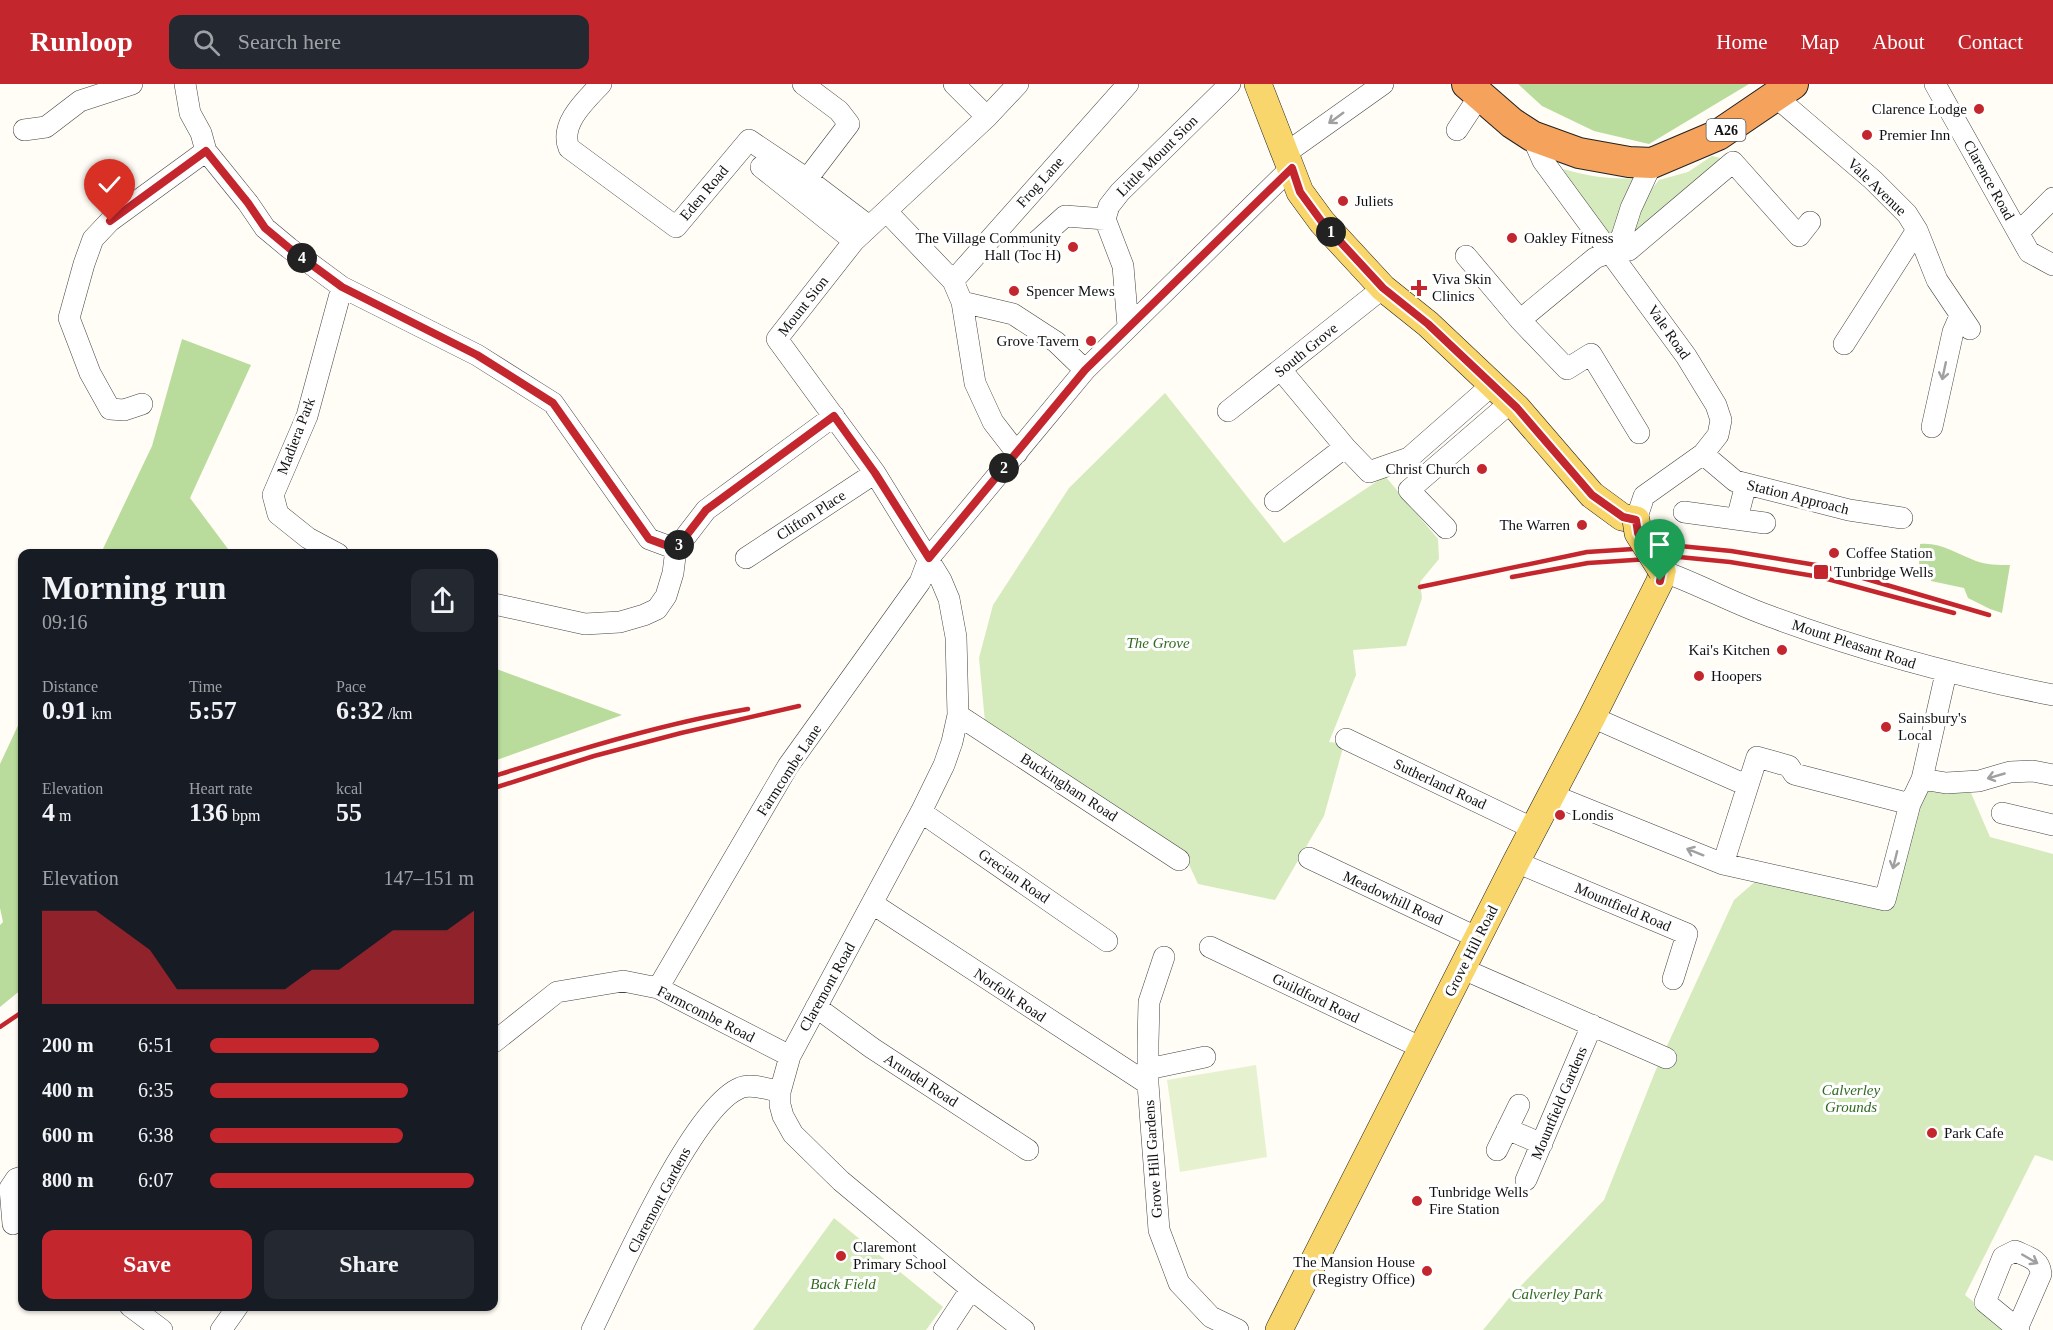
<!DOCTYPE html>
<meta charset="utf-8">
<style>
body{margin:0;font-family:"Times New Roman",serif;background:#242831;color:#f1f3f6;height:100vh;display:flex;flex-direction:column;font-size:22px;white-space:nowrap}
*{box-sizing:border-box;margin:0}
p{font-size:20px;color:#9ea1a6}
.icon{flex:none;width:33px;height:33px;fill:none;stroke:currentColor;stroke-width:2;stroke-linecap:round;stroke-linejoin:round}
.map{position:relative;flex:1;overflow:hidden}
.side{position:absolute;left:18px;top:465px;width:480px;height:762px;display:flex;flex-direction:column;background:#171b24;border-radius:12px;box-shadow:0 2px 4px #0004}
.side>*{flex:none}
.pin{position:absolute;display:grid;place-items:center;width:51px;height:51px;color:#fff;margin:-62px -26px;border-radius:50% 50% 50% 0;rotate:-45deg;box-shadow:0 0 6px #0007}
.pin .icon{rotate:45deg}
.km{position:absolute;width:30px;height:30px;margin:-15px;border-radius:50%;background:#222;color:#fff;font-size:16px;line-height:30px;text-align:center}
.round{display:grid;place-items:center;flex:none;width:63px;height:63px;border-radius:12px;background:#242831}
.overview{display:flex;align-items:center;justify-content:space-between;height:102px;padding:0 24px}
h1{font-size:33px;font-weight:800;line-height:45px}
.metrics{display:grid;grid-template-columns:repeat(3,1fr);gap:9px;height:102px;padding:6px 24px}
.metrics div{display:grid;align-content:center}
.metrics b{font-size:26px;font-weight:800}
.metrics small{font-size:16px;font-weight:400}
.metrics p{font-size:16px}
.chart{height:168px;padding:12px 24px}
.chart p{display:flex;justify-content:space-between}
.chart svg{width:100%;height:108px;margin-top:6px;fill:#c4262e;opacity:.7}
.action{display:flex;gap:12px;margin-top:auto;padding:12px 24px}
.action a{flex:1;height:69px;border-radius:12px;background:#c4262e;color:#fff;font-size:24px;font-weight:800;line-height:69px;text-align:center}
.action a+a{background:#242831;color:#f1f3f6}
ul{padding:0 24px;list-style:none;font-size:20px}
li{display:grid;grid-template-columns:96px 72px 1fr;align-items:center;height:45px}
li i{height:15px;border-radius:8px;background:#c4262e}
header{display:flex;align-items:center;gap:36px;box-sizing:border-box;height:84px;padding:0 30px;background:#c4262e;color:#fff}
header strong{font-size:28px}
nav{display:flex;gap:33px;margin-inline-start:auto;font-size:21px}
.search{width:420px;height:54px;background:#242831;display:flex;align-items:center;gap:15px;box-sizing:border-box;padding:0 21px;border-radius:12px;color:#9ea1a6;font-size:22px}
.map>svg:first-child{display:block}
.green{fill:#d5ebbd}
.forest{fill:#b9dc9c}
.pitch{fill:#e6f2cf}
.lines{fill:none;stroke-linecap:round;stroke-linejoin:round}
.minor-casing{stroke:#444;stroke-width:22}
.major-casing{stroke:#222;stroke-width:28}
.highway-casing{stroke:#222;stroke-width:32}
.minor{stroke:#fff;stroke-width:21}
.major{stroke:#f9d66b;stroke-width:27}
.highway{stroke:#f5a25d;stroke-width:30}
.rail{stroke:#c4262e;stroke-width:4.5}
.major-bridge-casing{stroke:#222;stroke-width:28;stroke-linecap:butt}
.major-bridge{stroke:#f9d66b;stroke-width:27}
.oneway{stroke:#a0a0a0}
.route-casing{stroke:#fff;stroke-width:12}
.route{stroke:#c4262e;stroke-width:8}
.poi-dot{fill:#c4262e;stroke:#fff;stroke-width:2}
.labels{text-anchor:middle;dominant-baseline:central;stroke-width:6;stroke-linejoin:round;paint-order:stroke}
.shield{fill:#fff;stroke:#585858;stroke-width:1.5}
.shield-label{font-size:14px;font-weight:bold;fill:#111}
.poi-label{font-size:15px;fill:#111;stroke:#fff;text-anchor:start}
.street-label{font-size:15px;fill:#111;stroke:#fff}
.park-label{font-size:15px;font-style:italic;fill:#2f6b1f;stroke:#fff}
</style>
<header>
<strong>Runloop</strong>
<div class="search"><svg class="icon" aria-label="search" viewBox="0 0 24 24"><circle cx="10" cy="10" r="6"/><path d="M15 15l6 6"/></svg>Search here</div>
<nav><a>Home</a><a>Map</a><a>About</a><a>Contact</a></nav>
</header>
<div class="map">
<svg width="2053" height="1246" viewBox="0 0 2053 1246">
<rect width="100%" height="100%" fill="#fffdf5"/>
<path class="green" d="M1712 72 1725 75 1629 155 1646 112 1659 96 1688 88Z
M1563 85C1588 92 1610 96 1636 94L1613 151 1607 152Z
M1165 309 1284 459 1385 392 1438 455 1439 475 1420 498 1422 514 1406 562 1353 566 1356 591 1329 658 1344 660 1324 732 1275 816 1198 800 1186 774 985 638 979 574 993 521 1069 404Z
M1924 702 1947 708 1971 709 1990 753 2053 770V1077L2035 1071 1965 1211 2009 1246H1483L1509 1214 1604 1116 1655 988 1734 816 1766 788 1892 822Z
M834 1134 943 1223 926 1246H753Z"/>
<path class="forest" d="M1518 0H1749L1649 60 1594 47 1542 22Z
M182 255 251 281 190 414 231 469H101L152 362Z
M1920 460C1941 458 1957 470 1976 477 1986 481 1999 481 2010 481L2002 529 1990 525 1968 514 1964 504 1931 497 1930 484 1919 481Z
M494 584 622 631 494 677Z
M22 633V905L0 923V841L3 838 0 824V680Z"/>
<path class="pitch" d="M1256 981 1267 1073 1180 1088 1167 996Z"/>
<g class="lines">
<defs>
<path id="minor" d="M185 0 190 29 201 49 206 67 248 119 265 144 289 164 342 203 477 271 553 319 649 455 676 465 706 426 834 332
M601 0C586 16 559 40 569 64L676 143 749 56 807 95 869 142
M803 0 839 27 849 40 807 95
M954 0 987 33
M1018 0 987 33 854 157 777 255 875 389 941 496 949 515 956 553 958 631 952 658 944 681 921 728 790 972 780 1008V1021L783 1032 793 1050 841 1097 971 1205 1024 1246
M1935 0 2029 168 2053 181
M1776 13 1873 96 1907 130 1917 146 1937 196 1970 245
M24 46 46 43 80 17 132 0
M1457 46 1480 11
M1532 52 1543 77 1686 272 1716 321 1721 336 1718 351 1703 370 1644 412 1636 436
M1286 69 1383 0
M761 83 854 157
M887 128 953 197 962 218 975 299 993 338 1017 369
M2019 148 2053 114
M1034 160 1065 132 1105 135
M1611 168 1622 152 1631 124 1652 79
M1466 172 1520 236 1567 285 1591 270 1639 349
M953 197 1128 0
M962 218 1013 230 1056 258 1085 286
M1520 236 1595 174 1611 168 1629 166 1733 78 1799 152 1810 138
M1128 242 1123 182 1105 135 1109 122 1120 108 1230 0
M1844 260 1917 146
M1281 286 1345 363 1369 388 1409 374 1492 301
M142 320 124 326 110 325 90 289 69 234 84 180 93 155 110 137 206 67
M1228 327 1383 204
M1932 343 1953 248 1960 232
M1703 370 1735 397 1849 426 1902 434
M1275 417 1345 363
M1684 428 1765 439
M1737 435 1746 400
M1446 444 1409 406 1511 318
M338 470 308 454 278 430 273 411 307 332 342 203
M746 474 875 389
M1662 487C1699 500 1734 520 1772 533 1864 567 1957 592 2053 611
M494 520 585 540 620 538 644 531 657 525 666 512 673 489 676 465
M958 631 1179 776
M1592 633 1746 701
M1346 655 1534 745
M1922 695 1946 699 1979 697 2010 688 2033 687 2053 691
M1552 711 1723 780 1885 816 1910 720 1922 695 1946 589
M921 728 1107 857
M2002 729 2053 741
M1309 774 1478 854
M1516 778 1687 850 1673 895
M1723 780 1757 673 1789 682 1794 690 1910 720
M873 820 1148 1000
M1210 863 1422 964
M1164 873 1149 918 1148 959V1000L1159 1146 1179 1199 1211 1233 1238 1246
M1463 885 1666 974
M658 904 788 682 920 498 929 474 1085 286 1291 84
M816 923 872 964 1028 1066
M494 958 557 908 623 897 658 904 790 972
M1148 985 1205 973
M1507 1045 1542 1060
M1497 1066 1519 1021
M1526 1096 1592 941
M13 1140 10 1104 16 1095 22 1093
M130 1222 162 1246
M2017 1245 2041 1190C2040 1175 2028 1173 2015 1167L2003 1173 1985 1218 2019 1246
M221 1246 238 1222
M592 1246C617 1196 692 1023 740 1004 751 999 768 1005 780 1008
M944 1246 971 1205"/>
<path id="major" d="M1258 0 1300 108 1322 138 1383 204 1428 240 1517 324 1592 411 1622 433 1636 436
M1279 1246 1516 778 1592 633 1660 497 1662 487"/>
<path id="highway" d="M1467 0 1512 39 1532 52 1579 69 1629 78 1652 79 1718 51 1793 0"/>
</defs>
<use href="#minor" class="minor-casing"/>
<use href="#major" class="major-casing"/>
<use href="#highway" class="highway-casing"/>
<use href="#minor" class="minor"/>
<use href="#major" class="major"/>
<use href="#highway" class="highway"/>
<path class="rail" d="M1512 493 1588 479 1679 473 1730 478 1820 493 1954 529
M1420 503 1587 468 1680 462 1731 467 1822 482 1989 531
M494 692C578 666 661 640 748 625
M494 704 594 672 681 649 799 622
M0 943 22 928"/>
<defs>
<path id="major-bridge" d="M1636 436 1638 449 1662 487"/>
</defs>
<use href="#major-bridge" class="major-bridge-casing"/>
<use href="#major-bridge" class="major-bridge"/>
</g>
<defs><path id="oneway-shaft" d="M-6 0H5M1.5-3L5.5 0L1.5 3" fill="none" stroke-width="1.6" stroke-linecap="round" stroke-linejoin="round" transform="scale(1.5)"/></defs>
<g class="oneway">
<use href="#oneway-shaft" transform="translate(1336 34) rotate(144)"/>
<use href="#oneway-shaft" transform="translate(1944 287) rotate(102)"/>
<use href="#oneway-shaft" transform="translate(1996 692) rotate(164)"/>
<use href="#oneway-shaft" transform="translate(1695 768) rotate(-158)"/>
<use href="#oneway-shaft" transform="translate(1895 776) rotate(104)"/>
<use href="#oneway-shaft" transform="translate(2030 1175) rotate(30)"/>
</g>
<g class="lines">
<defs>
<path id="route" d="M110 137 206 67 248 119 265 144 289 164 342 203 477 271 553 319 649 455 676 465 706 426 834 332 875 389 929 474 1085 286 1292 84 1300 108 1322 138 1383 204 1428 240 1517 324 1592 411 1623 433 1636 436 1638 449 1662 487 1660 497"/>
</defs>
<use href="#route" class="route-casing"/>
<use href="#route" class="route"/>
</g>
<g class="poi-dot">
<circle cx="1979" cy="25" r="6"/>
<circle cx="1867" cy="51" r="6"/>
<circle cx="1343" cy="117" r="6"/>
<circle cx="1512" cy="154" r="6"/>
<circle cx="1073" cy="163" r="6"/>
<path d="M1416 195h6v6h6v6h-6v6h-6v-6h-6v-6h6z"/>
<circle cx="1014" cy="207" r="6"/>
<circle cx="1091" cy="257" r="6"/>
<circle cx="1482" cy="385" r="6"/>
<circle cx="1582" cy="441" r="6"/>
<circle cx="1834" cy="469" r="6"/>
<rect x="1813" y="480" width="16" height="16" rx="3"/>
<circle cx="1782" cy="566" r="6"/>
<circle cx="1699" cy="592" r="6"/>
<circle cx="1886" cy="643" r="6"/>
<circle cx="1560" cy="731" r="6"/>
<circle cx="1932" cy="1049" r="6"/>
<circle cx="1417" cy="1117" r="6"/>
<circle cx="841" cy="1172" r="6"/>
<circle cx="1427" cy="1187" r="6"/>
</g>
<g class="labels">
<rect class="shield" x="1706.5" y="35" width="39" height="22" rx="4.5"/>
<g class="shield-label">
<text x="1726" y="46">A26</text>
</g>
<g class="poi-label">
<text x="1967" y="25" text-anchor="end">Clarence Lodge</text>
<text x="1879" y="51">Premier Inn</text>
<text x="1355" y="117">Juliets</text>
<text x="1061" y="154" text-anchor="end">The Village Community<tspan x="1061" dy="17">Hall (Toc H)</tspan></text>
<text x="1524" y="154">Oakley Fitness</text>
<text x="1432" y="195">Viva Skin<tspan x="1432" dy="17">Clinics</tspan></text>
<text x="1026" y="207">Spencer Mews</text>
<text x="1079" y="257" text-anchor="end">Grove Tavern</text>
<text x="1470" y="385" text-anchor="end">Christ Church</text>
<text x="1570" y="441" text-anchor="end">The Warren</text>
<text x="1846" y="469">Coffee Station</text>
<text x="1834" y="488">Tunbridge Wells</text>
<text x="1770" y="566" text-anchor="end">Kai's Kitchen</text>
<text x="1711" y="592">Hoopers</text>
<text x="1898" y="634">Sainsbury's<tspan x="1898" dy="17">Local</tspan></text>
<text x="1572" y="731">Londis</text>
<text x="1944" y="1049">Park Cafe</text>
<text x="1429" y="1108">Tunbridge Wells<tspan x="1429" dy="17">Fire Station</tspan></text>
<text x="853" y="1163">Claremont<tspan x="853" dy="17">Primary School</tspan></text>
<text x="1415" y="1178" text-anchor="end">The Mansion House<tspan x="1415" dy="17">(Registry Office)</tspan></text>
</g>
<g class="street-label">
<text transform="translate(1157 72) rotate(-45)">Little Mount Sion</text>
<text transform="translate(1989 96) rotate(61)">Clarence Road</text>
<text transform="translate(1040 98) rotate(-48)">Frog Lane</text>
<text transform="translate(1877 103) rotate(44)">Vale Avenue</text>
<text transform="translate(704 109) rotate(-50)">Eden Road</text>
<text transform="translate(803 222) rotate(-52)">Mount Sion</text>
<text transform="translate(1669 248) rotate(55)">Vale Road</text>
<text transform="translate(1306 266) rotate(-39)">South Grove</text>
<text transform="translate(296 352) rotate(-69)">Madiera Park</text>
<text transform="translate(1798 413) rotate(14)">Station Approach</text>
<text transform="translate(811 431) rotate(-33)">Clifton Place</text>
<text transform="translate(1854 560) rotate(18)">Mount Pleasant Road</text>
<text transform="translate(789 686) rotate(-57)">Farmcombe Lane</text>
<text transform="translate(1440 700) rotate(25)">Sutherland Road</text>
<text transform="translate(1069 703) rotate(33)">Buckingham Road</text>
<text transform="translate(1014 792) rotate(35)">Grecian Road</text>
<text transform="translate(1393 814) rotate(25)">Meadowhill Road</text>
<text transform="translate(1623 823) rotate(23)">Mountfield Road</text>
<text transform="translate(1471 867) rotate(-63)">Grove Hill Road</text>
<text transform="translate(827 903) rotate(-61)">Claremont Road</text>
<text transform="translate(1010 911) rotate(34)">Norfolk Road</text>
<text transform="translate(1316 914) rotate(26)">Guildford Road</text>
<text transform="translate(706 930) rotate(27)">Farmcombe Road</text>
<text transform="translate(921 996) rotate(33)">Arundel Road</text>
<text transform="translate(1559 1019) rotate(-67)">Mountfield Gardens</text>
<text transform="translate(1153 1075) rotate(-94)">Grove Hill Gardens</text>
<text transform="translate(659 1116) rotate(-62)">Claremont Gardens</text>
</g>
<g class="park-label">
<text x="1158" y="559">The Grove</text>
<text x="1851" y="1006">Calverley<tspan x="1851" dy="17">Grounds</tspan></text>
<text x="843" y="1200">Back Field</text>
<text x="1557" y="1210">Calverley Park</text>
</g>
</g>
</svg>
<div class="pin" style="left:1660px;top:497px;background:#1e9e55"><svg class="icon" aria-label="arrive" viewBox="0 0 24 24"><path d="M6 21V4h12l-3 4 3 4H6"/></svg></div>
<div class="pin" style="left:110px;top:137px;background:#d93025"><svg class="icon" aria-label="check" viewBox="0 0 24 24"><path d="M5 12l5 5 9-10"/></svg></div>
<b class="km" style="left:1331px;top:148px">1</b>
<b class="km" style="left:1004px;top:384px">2</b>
<b class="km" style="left:679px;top:461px">3</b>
<b class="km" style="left:302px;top:174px">4</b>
<section class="side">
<div class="overview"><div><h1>Morning run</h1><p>09:16</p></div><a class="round"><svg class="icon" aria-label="share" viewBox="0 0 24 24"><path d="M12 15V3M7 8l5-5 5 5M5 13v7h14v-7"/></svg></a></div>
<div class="metrics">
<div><p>Distance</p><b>0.91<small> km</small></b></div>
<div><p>Time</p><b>5:57</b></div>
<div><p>Pace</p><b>6:32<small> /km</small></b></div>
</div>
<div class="metrics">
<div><p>Elevation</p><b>4<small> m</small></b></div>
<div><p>Heart rate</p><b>136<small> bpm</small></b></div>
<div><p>kcal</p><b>55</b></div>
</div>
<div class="chart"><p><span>Elevation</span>147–151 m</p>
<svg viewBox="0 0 160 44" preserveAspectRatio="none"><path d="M0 44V6L10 6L20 6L30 14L40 22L50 38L60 38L70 38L80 38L90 38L100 30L110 30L120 22L130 14L140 14L150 14L160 6V44z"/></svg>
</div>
<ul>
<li><b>200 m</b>6:51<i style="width:64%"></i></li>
<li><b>400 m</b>6:35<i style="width:75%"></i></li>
<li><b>600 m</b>6:38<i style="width:73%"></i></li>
<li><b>800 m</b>6:07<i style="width:100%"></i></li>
</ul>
<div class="action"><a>Save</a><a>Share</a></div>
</section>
</div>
